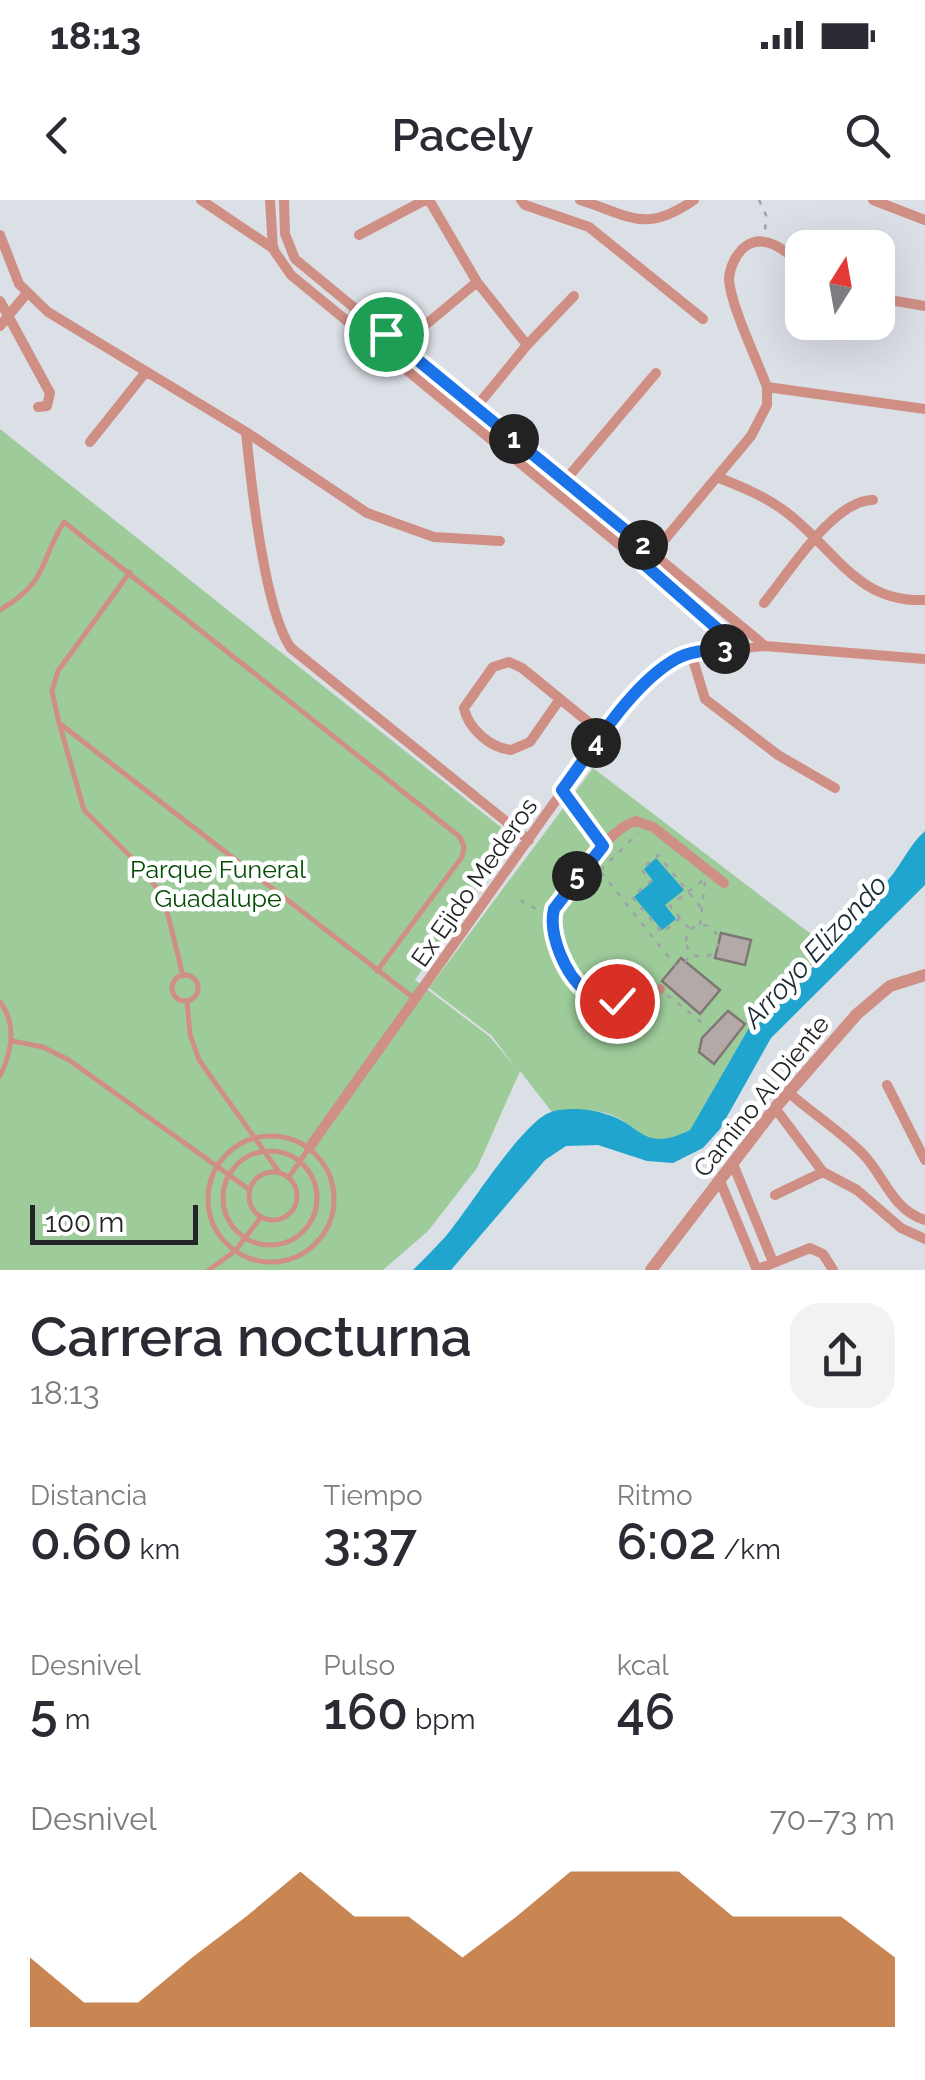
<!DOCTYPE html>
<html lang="es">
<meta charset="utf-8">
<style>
body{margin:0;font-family:Raleway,sans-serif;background:#f2f2f3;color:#2b2b33;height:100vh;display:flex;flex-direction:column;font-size:38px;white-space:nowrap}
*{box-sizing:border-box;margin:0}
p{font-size:32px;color:#7c7c81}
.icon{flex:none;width:55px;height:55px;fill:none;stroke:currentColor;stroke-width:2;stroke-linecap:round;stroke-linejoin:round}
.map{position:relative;height:1070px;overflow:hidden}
.panel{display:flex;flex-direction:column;background:#fff;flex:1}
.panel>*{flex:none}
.needle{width:65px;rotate:11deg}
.fabs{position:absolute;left:785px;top:30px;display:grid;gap:20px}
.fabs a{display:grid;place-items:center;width:110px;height:110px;border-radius:20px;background:#fff;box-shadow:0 10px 40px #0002;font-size:50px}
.scale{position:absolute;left:30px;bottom:25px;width:168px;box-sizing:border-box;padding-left:10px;border:5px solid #232528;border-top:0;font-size:28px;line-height:35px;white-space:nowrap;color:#232528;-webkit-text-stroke:8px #fff;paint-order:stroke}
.pin{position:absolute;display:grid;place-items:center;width:85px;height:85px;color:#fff;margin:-42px;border:5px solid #fff;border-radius:50%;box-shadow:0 2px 10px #0007}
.km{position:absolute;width:50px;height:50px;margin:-25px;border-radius:50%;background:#222;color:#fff;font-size:28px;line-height:50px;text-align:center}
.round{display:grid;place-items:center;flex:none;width:105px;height:105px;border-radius:30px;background:#f2f2f3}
.head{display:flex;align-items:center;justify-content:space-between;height:170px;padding:0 30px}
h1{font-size:55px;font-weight:600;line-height:75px}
.stats{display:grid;grid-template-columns:repeat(3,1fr);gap:15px;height:170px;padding:10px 30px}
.stats div{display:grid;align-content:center}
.stats b{font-size:50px;font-weight:600}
.stats small{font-size:28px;font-weight:400}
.stats p{font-size:28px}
.chart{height:280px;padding:20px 30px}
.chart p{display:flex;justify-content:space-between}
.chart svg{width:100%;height:180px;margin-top:10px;fill:#b45309;opacity:.7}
.status{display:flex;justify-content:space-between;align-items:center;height:70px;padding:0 50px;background:#fff;direction:ltr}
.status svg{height:28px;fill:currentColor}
header{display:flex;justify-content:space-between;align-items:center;height:130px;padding:0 30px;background:#fff;font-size:45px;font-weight:600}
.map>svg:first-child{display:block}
.green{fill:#9dcb9a}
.water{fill:#1fa5ce}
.building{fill:#b3aaa7;stroke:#7f7774;stroke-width:2.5}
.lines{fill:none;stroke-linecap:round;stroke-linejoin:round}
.path{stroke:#9fa2a8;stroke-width:2.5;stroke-dasharray:5 8;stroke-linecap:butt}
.service{stroke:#d08f85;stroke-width:5}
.minor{stroke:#d08f85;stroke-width:10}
.tertiary{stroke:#d08f85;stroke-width:12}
.route-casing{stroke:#fff;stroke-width:20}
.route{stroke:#1a73e8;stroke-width:12}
.labels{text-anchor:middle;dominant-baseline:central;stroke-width:9;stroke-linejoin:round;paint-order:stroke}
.park-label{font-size:25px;fill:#004c03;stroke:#fff}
.street-label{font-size:25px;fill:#232528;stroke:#fff}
.water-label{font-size:28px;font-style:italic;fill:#182c34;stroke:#fff}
</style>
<div class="status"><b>18:13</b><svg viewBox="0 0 49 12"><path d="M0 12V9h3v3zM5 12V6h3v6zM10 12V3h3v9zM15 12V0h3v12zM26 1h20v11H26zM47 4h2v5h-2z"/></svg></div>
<header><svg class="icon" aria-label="back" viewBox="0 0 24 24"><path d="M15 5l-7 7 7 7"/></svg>Pacely<svg class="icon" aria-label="search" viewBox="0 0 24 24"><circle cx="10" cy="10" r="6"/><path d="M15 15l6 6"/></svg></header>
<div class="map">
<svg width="925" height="1070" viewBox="0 0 925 1070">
<rect width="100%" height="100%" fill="#dbdfe6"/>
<path class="green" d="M0 229 512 636 415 780 490 837 515 867 492 836 429 788 593 568 828 747 771 808 754 819 690 930C642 954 644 927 609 914 590 908 571 911 552 912L520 871 477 968 428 1031 383 1070H0Z"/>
<path class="water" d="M925 631V685L771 838 720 929 703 948 673 963 647 961 598 945 566 946 545 960 451 1070H413C424 1059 435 1048 446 1036 469 1009 522 922 551 912 567 907 590 909 605 914 642 923 641 954 690 930L754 819C799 789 853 723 888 680 902 664 909 645 925 631Z
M656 658 684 690 665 705 676 719 662 730 634 697 653 681 644 669Z"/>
<path class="building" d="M721 733 751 740 745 765 715 758Z
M681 758 720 790 700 814 662 781Z
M728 811 745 824 714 864 699 852 702 838Z"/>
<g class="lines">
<path class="path" d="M759 0 766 15 765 32
M601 672 675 765
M573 698 638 633
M520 700 543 713
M680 718 662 733 632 697 651 681 641 669 658 655 703 710
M700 725 705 682
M686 741a16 16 0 1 1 32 0a16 16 0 1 1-32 0Z
M689 728 670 706 703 680
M685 762 691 754
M667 795 709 828"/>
<path class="service" d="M130 372 58 471 52 491 59 523 415 799
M0 410C49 381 38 364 64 322L460 637 464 647 462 657 377 771
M60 526 84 610 146 672 164 699 183 776
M172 788a13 13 0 1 1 26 0a13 13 0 1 1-26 0Z
M187 801 190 834 199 860 279 972
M0 802C17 824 12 852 0 876
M12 841 43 847 69 860 250 990
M208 999a63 63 0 1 1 126 0a63 63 0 1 1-126 0Z
M223 998a47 47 0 1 1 94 0a47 47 0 1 1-94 0Z
M249 996a24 24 0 1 1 48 0a24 24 0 1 1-48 0Z
M289 977 309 948
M209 1070 235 1051 261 1017"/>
<path class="minor" d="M201 0 274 49
M270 0 273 49 291 75 644 365 738 447
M284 0 285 34 295 59 764 445
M429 0 477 82 527 145
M521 0 525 5 589 27 703 119
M580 0C631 16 645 34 694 0
M873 0 925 20
M0 35 19 84 48 112 246 232 367 313 434 337 500 341
M359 35 425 0
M878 98 925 106
M0 101 50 193 47 206 38 207
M0 126 27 93
M423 127 477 82
M767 187 925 209
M473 211 527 145 574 96
M246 232C251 283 264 410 291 448L529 640
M90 242 145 173
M717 277C742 287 765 296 786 312 836 350 857 403 925 400
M563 283 656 173
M651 356 751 236 767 205V187C757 160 731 106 729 80 729 69 736 53 746 46 766 32 788 53 802 65
M764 403C789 373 833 300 873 300
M691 453 705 499 778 555 835 588
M560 499 530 542 511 550C491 548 468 529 464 508L493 467 509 462 522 468 603 534
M562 591 603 646
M660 789C609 824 551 775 552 717 552 698 578 674 590 660 603 646 617 627 636 621L653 627 724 683
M887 885 925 960
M788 892C812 913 840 931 862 953 884 975 892 1010 925 1020
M775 908 823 972 857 990 901 1028 925 1039
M309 948 603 534 663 468 691 453 765 446 925 459
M733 964 773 1062
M720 981 757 1070
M775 995 823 972
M756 1070 810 1048 823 1054 833 1070"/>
<path class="tertiary" d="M651 1070 775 908 857 814 890 786 925 775"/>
</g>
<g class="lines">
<defs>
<path id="route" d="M386 134 653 353 644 364 738 447C718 450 694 449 676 459 631 484 592 550 562 590L603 646 554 709C548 734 565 775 586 791 594 797 607 799 617 801"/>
</defs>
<use href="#route" class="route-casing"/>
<use href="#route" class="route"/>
</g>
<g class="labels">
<g class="park-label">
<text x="218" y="669">Parque Funeral<tspan x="218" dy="29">Guadalupe</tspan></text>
</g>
<g class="street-label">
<text transform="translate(474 682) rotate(-55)">Ex Ejido Mederos</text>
<text transform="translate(761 896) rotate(-51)">Camino Al Diente</text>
</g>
<g class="water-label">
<text transform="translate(815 751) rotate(-47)">Arroyo Elizondo</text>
</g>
</g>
</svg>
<div class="fabs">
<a><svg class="needle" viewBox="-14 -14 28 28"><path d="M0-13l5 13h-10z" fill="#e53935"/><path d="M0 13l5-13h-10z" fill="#7c7c81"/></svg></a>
</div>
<div class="scale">100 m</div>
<div class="pin" style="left:386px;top:134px;background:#1e9e55"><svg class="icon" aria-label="arrive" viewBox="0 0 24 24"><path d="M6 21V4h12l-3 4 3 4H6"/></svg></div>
<div class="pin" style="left:617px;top:801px;background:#d93025"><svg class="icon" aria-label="check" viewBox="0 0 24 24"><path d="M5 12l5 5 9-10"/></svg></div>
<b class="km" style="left:514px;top:239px">1</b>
<b class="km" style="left:643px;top:345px">2</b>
<b class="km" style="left:725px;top:449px">3</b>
<b class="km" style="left:596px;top:543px">4</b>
<b class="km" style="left:577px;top:676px">5</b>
</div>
<section class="panel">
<div class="head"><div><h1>Carrera nocturna</h1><p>18:13</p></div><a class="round"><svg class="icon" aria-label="share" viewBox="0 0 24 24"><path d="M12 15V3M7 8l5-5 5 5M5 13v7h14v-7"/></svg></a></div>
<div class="stats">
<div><p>Distancia</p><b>0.60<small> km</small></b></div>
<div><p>Tiempo</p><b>3:37</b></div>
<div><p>Ritmo</p><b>6:02<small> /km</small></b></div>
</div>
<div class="stats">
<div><p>Desnivel</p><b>5<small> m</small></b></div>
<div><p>Pulso</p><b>160<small> bpm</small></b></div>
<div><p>kcal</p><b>46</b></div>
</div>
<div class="chart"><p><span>Desnivel</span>70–73 m</p>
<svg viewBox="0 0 160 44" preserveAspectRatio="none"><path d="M0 44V27L10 38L20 38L30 27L40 17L50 6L60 17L70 17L80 27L90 17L100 6L110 6L120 6L130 17L140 17L150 17L160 27V44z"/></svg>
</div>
</section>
